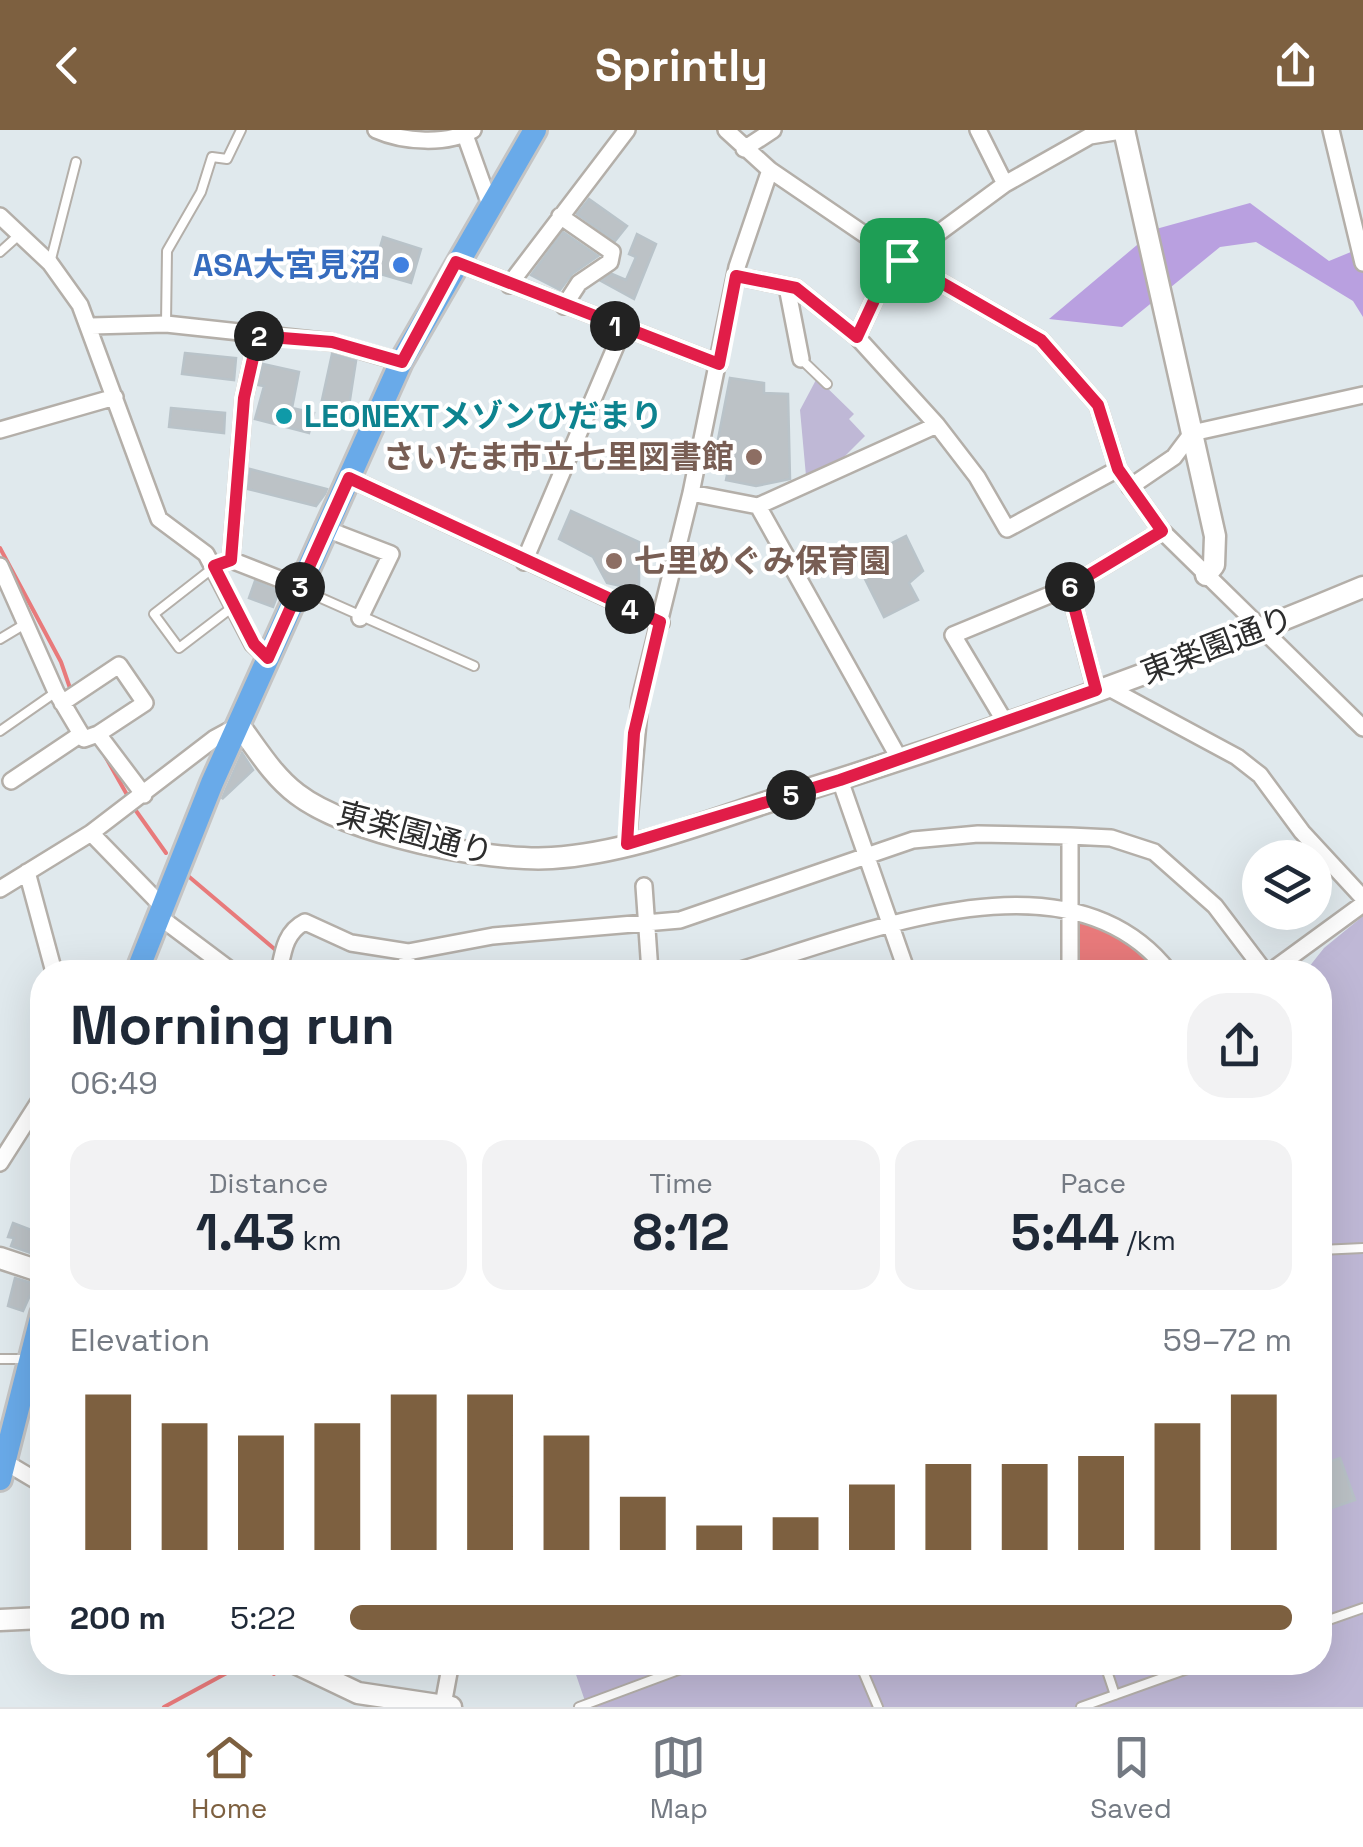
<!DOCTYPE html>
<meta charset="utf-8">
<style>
body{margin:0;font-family:"Space Grotesk","Noto Sans JP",sans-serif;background:#f2f2f3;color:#1f2937;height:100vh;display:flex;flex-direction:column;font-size:38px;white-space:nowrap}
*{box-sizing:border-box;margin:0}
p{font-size:32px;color:#747a83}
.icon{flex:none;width:55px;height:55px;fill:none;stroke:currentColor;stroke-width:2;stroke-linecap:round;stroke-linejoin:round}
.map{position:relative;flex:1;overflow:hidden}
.sheet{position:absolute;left:30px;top:830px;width:1302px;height:715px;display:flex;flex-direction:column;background:#fff;border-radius:40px;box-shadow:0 10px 40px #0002}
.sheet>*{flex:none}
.fabs{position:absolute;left:1242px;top:710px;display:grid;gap:20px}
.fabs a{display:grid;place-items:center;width:90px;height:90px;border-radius:50%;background:#fff;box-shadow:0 10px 40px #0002;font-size:50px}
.pin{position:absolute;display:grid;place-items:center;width:85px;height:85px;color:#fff;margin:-42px;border-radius:20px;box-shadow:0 5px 15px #0006}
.km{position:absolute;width:50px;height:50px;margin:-25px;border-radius:50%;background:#222;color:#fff;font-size:28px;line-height:50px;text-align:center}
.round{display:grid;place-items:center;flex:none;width:105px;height:105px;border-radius:40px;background:#f2f2f3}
.overview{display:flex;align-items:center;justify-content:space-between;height:170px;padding:0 40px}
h1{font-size:55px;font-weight:600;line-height:75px}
.metrics{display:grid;grid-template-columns:repeat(3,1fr);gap:15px;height:170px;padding:10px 40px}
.metrics div{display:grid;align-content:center;border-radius:25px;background:#f2f2f3;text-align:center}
.metrics b{font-size:50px;font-weight:600}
.metrics small{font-size:28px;font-weight:400}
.metrics p{font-size:28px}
.chart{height:280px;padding:20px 40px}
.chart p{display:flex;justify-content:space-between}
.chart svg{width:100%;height:180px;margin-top:10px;stroke:#7d6040;stroke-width:6}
ul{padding:0 40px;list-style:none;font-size:32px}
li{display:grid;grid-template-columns:160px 120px 1fr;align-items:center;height:75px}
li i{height:25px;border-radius:12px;background:#7d6040}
header{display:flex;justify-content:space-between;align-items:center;height:130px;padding:0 40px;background:#7d6040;color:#fff;font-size:45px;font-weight:600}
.dock{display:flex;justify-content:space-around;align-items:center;height:140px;border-top:2px solid #e0e1e3;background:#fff;font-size:28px;color:#747a83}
.dock a{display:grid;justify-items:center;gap:5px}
.dock .on{color:#7d6040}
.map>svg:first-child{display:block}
.green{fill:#b9a0e0}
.cemetery{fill:#bfb8d6}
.water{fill:#e87a7b}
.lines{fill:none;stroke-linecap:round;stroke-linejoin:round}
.stream{stroke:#e87a7b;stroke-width:4}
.building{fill:#bcc2c6;stroke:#b9c3c9;stroke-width:2.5}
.lane-casing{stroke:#b4afa9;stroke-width:12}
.street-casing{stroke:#b4afa9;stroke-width:20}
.secondary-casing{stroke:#b4afa9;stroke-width:25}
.primary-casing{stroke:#c4c4c4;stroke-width:28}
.lane{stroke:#fff;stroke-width:8}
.street{stroke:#fff;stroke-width:15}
.secondary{stroke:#fff;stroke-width:20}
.primary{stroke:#69aae9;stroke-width:22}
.route-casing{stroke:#fff;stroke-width:20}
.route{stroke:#e11d48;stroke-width:12}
.shop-dot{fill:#3f7fe0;stroke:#fff;stroke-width:4}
.culture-dot{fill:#0f9aa8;stroke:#fff;stroke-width:4}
.education-dot{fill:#8d6e63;stroke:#fff;stroke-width:4}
.labels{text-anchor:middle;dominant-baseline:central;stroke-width:8;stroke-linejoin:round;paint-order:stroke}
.shop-label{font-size:32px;font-weight:bold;fill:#366cbe;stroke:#fff;text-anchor:end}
.culture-label{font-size:32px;font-weight:bold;fill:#0d838f;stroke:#fff;text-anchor:start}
.education-label{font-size:32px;font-weight:bold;fill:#785e54;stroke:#fff;text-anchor:end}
.street-label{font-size:32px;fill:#2d2d2d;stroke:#fff}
</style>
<header><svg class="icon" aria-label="back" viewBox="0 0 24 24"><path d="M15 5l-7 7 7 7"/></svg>Sprintly<svg class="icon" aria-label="share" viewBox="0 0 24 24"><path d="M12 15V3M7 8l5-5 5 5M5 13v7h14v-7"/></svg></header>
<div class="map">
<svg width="1363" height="1577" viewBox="0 0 1363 1577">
<rect width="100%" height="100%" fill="#e0e9ed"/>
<path class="green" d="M1250 73 1329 131 1363 117V187L1353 171 1256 112 1220 117 1122 197 1049 189 1156 99Z"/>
<path class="cemetery" d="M817 248 854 284 849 289 865 306 844 327 806 346 800 280Z
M1363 786V1577H587L572 1533 1320 1532V842H1305L1324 818Z"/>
<path class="water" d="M1076 790 1111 800 1161 842H1077Z"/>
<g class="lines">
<path class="stream" d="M0 418 61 532 71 561
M105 626 130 670
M134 678 166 723
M187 745 278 822
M254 1532 274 1544
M164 1577 247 1532"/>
</g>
<path class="building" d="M589 69 627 96 615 111 577 84Z
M563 102 598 126 572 144 560 160 531 145Z
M637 104 656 114 634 169 601 151 612 144 626 150 636 127 629 124Z
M383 107 421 119 411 153 373 142Z
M185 223 236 228 234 250 182 244Z
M332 224 356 231 349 276 322 270Z
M263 234 299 242 292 278 314 283 309 303 255 289 264 256 258 255Z
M730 248 764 253V263L788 264 790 349 756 356 726 350 729 336 713 335Z
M171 278 225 283 224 303 169 297Z
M250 339 327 359 325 364 316 376 248 359Z
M571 381 639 412V460L607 453 593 427 559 409Z
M906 406 923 441 909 453 918 470 884 487 856 431Z
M255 451 279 461 273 477 249 468Z
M242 623 253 640 222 669 226 659Z
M13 1093 42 1104V1127L11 1116 14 1108 8 1107Z
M15 1148 35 1154 23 1181 8 1176Z
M1340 1328 1355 1370 1320 1382V1335Z"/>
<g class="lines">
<defs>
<path id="lane" d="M0 122 19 105
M50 133 76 32
M166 194 167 121 201 62 212 27 227 29 241 0
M802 230 827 254
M213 438 154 484 179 518 234 476
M303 460 474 536
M0 509 25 494
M0 601 56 562
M1320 1120 1363 1118
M0 1229H25
M1320 1493 1363 1478
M859 1532 878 1577
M1104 1532 1115 1565
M579 1577 700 1532
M1081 1577 1207 1532"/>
<path id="street" d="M376 0C403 12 447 15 473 0
M726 0 770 40 902 130 1041 210 1098 275 1118 339 1162 401 1363 598
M978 0 1005 54
M1331 0 1363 133
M465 5 490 75
M744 19 773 0
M0 86 50 133 80 175 159 389 206 424 253 514 268 528
M560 86 612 122 610 132 579 153 564 176
M456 132 719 234
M736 146 796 158 857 207 937 295 977 347 1007 399 1118 339
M509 155 627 0
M787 157 801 229
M91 196 166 194 331 212 401 232
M857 207 877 164 902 130 1005 54 1090 6 1127 0
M0 300 115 267
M349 348 661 493
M1130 357 1174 327 1192 303 1363 265
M691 363 758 376 937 295
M758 376 900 630
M326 399 391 424 360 488
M231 430 244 268 258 206
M225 432 231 430 300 457
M524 432 623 199
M0 436 56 562 84 609 98 604 144 665
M1069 457 1096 561
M1107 557 1237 627 1260 645 1302 702 1363 768
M62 573 119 535 145 573 98 604
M1005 592 953 505 1069 457 1162 401
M840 650 907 842
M11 651 81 604
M91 703 161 775
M627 714 640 570 691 363 737 137 770 40
M27 742 54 842
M644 756 650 842
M0 759 91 703 215 608 239 595
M157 785 233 842
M279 842C283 822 285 802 305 792L351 813 408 822 493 806 680 790 913 710 978 704 1070 706 1111 708 1154 722 1215 776 1265 842
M405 842 408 822
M734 842C860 805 1069 713 1169 842
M1070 842V706
M1270 842 1363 774
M0 1033 42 967
M0 1329 42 1354
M443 1575 451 1532"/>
<path id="secondary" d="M1124 0 1215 406 1214 435 1206 445
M239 595C257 619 273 646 297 664 349 704 487 732 552 728 630 723 711 690 786 666 981 606 1174 536 1363 457
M0 1128 42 1142
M0 1490 42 1488
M293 1532 358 1563 451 1577"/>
<path id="primary" d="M137 842 212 653 401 232 535 0
M0 1349 42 1184"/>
</defs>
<use href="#lane" class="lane-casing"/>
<use href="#street" class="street-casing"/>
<use href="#secondary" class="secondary-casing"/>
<use href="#primary" class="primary-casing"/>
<use href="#lane" class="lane"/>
<use href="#street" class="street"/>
<use href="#secondary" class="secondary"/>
<use href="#primary" class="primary"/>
</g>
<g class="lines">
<defs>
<path id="route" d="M902 130 1041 210 1098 275 1118 339 1162 401 1069 457 1096 560 840 650 627 714 634 603 660 492 349 348 268 528 254 514 214 436 231 430 244 268 258 206 332 212 402 232 456 132 719 234 736 146 796 158 857 207 877 164Z"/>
</defs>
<use href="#route" class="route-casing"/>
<use href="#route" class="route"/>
</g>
<circle class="shop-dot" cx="401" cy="135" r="10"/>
<circle class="culture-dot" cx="284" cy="286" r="10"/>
<g class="education-dot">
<circle cx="754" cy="327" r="10"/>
<circle cx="614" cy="431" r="10"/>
</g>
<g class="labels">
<g class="shop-label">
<text x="381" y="135">ASA大宮見沼</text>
</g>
<g class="culture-label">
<text x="304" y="286">LEONEXTメゾンひだまり</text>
</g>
<g class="education-label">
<text x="734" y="327">さいたま市立七里図書館</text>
<text x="634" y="431" text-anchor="start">七里めぐみ保育園</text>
</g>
<g class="street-label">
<text transform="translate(1217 515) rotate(-21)">東楽園通り</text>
<text transform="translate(415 703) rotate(15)">東楽園通り</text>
</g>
</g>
</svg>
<div class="fabs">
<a><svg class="icon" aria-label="layers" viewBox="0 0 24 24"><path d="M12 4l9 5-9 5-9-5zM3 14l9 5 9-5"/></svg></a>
</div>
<div class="pin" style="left:902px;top:130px;background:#1e9e55"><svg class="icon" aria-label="arrive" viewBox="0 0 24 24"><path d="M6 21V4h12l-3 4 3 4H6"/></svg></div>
<b class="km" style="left:615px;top:196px">1</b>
<b class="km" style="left:259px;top:206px">2</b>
<b class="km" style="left:300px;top:457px">3</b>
<b class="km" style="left:630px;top:479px">4</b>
<b class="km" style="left:791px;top:665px">5</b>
<b class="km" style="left:1070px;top:457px">6</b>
<section class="sheet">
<div class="overview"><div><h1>Morning run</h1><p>06:49</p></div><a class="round"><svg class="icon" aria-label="share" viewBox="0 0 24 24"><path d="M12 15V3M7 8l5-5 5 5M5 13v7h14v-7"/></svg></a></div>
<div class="metrics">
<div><p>Distance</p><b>1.43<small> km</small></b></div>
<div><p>Time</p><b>8:12</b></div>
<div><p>Pace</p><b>5:44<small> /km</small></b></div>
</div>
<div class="chart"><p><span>Elevation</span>59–72 m</p>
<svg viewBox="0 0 160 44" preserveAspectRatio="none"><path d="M5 44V6M15 44V13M25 44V16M35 44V13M45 44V6M55 44V6M65 44V16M75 44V31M85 44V38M95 44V36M105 44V28M115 44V23M125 44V23M135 44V21M145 44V13M155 44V6"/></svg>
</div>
<ul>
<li><b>200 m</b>5:22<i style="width:100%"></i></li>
</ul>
</section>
</div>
<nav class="dock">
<a class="on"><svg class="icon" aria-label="home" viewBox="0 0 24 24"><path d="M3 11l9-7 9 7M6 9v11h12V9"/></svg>Home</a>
<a><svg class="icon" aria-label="map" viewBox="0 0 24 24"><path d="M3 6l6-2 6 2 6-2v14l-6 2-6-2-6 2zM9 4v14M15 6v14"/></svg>Map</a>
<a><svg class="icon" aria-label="saved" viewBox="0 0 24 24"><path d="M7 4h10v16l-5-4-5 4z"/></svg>Saved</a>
</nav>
